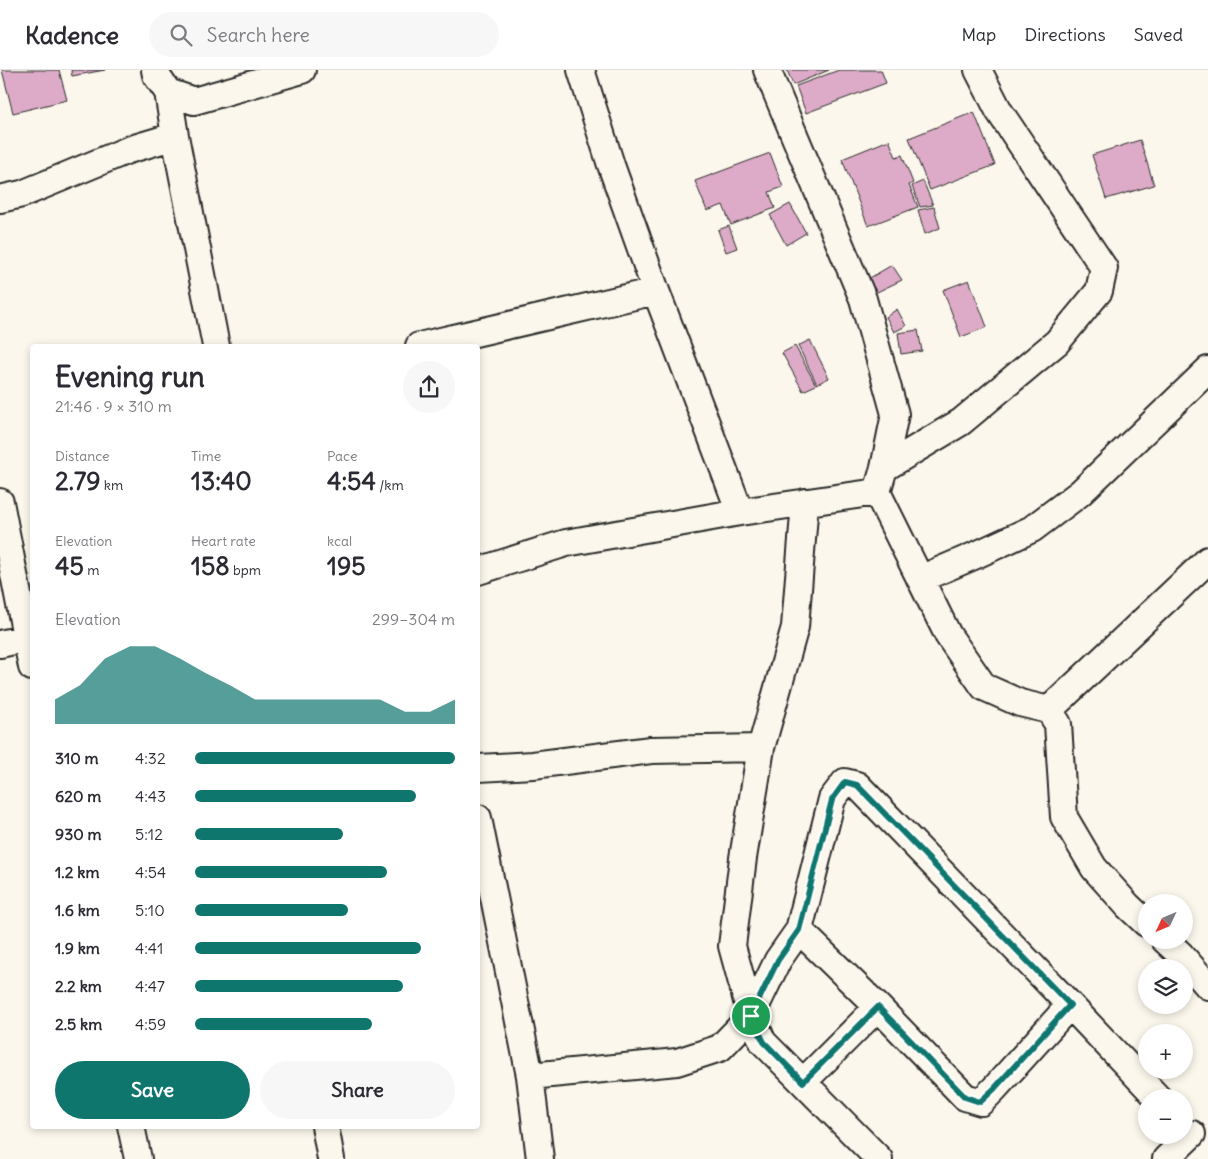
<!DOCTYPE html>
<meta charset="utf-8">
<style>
body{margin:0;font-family:Delius,sans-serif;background:#f7f7f7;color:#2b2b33;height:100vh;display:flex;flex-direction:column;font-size:19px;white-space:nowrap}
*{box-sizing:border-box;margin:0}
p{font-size:16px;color:#7c7c81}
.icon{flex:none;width:28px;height:28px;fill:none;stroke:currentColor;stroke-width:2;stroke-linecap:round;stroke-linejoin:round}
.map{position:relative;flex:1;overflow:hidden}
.details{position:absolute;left:30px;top:274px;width:450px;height:785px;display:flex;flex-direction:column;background:#fff;border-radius:5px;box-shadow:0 2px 8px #0003}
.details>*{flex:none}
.needle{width:32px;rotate:226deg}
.buttons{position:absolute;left:1138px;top:824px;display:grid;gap:10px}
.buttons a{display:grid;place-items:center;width:55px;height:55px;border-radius:50%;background:#fff;box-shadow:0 2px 8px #0003;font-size:25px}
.pin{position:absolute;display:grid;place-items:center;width:42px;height:42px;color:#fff;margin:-21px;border:2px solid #fff;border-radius:50%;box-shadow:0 1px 5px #0007}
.round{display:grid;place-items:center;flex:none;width:52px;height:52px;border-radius:26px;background:#f7f7f7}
.headline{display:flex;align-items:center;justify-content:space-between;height:85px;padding:0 25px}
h1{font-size:28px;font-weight:800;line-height:38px}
.stats{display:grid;grid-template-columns:repeat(3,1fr);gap:8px;height:85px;padding:5px 25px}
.stats div{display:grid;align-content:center}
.stats b{font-size:25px;font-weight:800}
.stats small{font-size:14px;font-weight:400}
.stats p{font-size:14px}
.chart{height:140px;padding:10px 25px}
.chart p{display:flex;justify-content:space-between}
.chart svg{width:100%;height:90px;margin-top:5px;fill:#0f766e;opacity:.7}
.action{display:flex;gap:10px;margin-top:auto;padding:10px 25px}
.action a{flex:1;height:58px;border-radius:30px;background:#0f766e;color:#fff;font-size:20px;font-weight:800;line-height:58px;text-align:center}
.action a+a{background:#f7f7f7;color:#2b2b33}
ul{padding:0 25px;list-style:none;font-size:16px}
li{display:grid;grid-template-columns:80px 60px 1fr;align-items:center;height:38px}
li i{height:12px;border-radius:6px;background:#0f766e}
header{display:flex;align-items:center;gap:30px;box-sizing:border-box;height:70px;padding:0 25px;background:#fff;border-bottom:1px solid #e1e1e2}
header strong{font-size:24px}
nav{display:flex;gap:28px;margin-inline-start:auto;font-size:18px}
.search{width:350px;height:45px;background:#f7f7f7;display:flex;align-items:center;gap:12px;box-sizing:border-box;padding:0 18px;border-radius:28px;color:#7c7c81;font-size:19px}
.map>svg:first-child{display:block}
.building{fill:#ddabc8;stroke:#2b2b2b}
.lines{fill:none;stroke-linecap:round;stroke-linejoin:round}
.minor-casing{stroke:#2b2b2b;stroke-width:30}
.minor{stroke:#fbf7ec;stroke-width:26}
.route-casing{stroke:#fff;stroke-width:10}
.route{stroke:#0f766e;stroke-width:6}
</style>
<header>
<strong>Kadence</strong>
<div class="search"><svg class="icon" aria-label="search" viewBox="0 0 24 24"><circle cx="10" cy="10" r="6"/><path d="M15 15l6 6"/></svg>Search here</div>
<nav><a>Map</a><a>Directions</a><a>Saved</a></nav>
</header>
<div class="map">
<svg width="1208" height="1089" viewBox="0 0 1208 1089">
<rect width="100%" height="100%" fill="#fbf7ec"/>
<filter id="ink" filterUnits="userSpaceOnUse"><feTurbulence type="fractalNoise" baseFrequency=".02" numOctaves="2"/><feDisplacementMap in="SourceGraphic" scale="10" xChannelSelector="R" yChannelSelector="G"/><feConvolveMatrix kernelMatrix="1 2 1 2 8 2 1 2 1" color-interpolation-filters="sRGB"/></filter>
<g filter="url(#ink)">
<path class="building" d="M2 0H59L67 30 13 43Z
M71 0H105L72 6Z
M787 0H829L793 15Z
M839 0H881L886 13 806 43 796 16Z
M974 42 995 95 930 120 909 68Z
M889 70 896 87 902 85 913 113 909 115 918 137 868 156 842 89Z
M1140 70 1154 115 1106 129 1092 85Z
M770 83 783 117 769 122 775 138 731 155 723 135 707 141 695 111Z
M923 111 933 135 920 137 912 116Z
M790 134 806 163 786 175 770 145Z
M934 137 940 158 925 164 918 140Z
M729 156 737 178 726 182 718 160Z
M892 195 902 210 877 222 868 209Z
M969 210 987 257 961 267 943 220Z
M897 239 906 256 894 262 886 247Z
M918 260 922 281 901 284 898 263Z
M810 270 829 308 817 314 798 276Z
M795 276 816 315 803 321 782 283Z"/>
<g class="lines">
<defs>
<path id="minor" d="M155 0 156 5 168 22 194 31 302 0
M581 0 611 95 656 221 740 442
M767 0 863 229 895 344 884 398 877 422 948 565 984 617 1020 633 1049 640 1058 654 1064 747 1094 798 1128 836 1146 853
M168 22 175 66 216 276
M0 129 22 124 128 80 175 66
M419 276 656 221
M884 398 961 352 1057 272 1099 221 1104 198 999 41 978 0
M0 432 32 597
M805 432 795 557 761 678 743 788 732 876 751 946 763 972 879 1089
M478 501 566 473 740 442 877 422
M920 509 976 485 1032 459 1080 423 1208 300
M0 574 32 567
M1049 640 1208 490
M478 698 533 695 651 680 761 678
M478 748 530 1006 540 1089
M799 860 878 937 965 1027 981 1032 994 1019 1070 935
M1165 870 1181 885 1208 916
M530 1006 677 992 720 978 751 946 778 890 799 860 832 729 845 712 857 715 1070 935 1158 1028
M803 1012 878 937
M131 1056 138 1089
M325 1056 331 1089
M1166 1089 1192 1064"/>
</defs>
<use href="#minor" class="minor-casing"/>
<use href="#minor" class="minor"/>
</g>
</g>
<g class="lines" filter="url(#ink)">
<defs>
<path id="route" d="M845 712 857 715 1070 935 994 1019 980 1032 965 1027 878 937 803 1012 764 972 751 946 778 890 799 860 832 730Z"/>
</defs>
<use href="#route" class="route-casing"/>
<use href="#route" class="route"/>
</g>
</svg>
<div class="buttons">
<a><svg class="needle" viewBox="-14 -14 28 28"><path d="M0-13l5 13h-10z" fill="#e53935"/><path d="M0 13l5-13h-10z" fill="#7c7c81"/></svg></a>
<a><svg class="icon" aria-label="layers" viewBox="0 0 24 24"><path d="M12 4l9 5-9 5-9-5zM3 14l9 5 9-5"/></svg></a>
<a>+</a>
<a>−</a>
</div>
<div class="pin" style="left:751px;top:946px;background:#1e9e55"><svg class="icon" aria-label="arrive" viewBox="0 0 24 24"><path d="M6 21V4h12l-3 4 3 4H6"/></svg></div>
<section class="details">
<div class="headline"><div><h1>Evening run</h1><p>21:46 · 9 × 310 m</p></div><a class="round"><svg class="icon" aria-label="share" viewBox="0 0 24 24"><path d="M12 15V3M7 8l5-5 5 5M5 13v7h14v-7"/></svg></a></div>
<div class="stats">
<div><p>Distance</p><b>2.79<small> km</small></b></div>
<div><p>Time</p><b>13:40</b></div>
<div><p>Pace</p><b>4:54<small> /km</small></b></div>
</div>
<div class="stats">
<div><p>Elevation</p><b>45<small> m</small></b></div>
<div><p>Heart rate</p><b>158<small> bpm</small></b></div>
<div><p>kcal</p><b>195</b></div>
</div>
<div class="chart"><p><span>Elevation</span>299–304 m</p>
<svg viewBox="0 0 160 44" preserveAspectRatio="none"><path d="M0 44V32L10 25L20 12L30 6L40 6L50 12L60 19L70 25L80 32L90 32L100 32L110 32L120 32L130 32L140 38L150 38L160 32V44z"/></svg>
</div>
<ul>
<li><b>310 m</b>4:32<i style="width:100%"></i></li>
<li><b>620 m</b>4:43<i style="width:85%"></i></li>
<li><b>930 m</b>5:12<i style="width:57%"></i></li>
<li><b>1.2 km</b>4:54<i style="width:74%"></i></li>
<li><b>1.6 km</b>5:10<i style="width:59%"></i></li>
<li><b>1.9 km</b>4:41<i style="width:87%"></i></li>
<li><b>2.2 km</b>4:47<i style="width:80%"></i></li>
<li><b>2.5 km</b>4:59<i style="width:68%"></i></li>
</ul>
<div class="action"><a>Save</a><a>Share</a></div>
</section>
</div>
